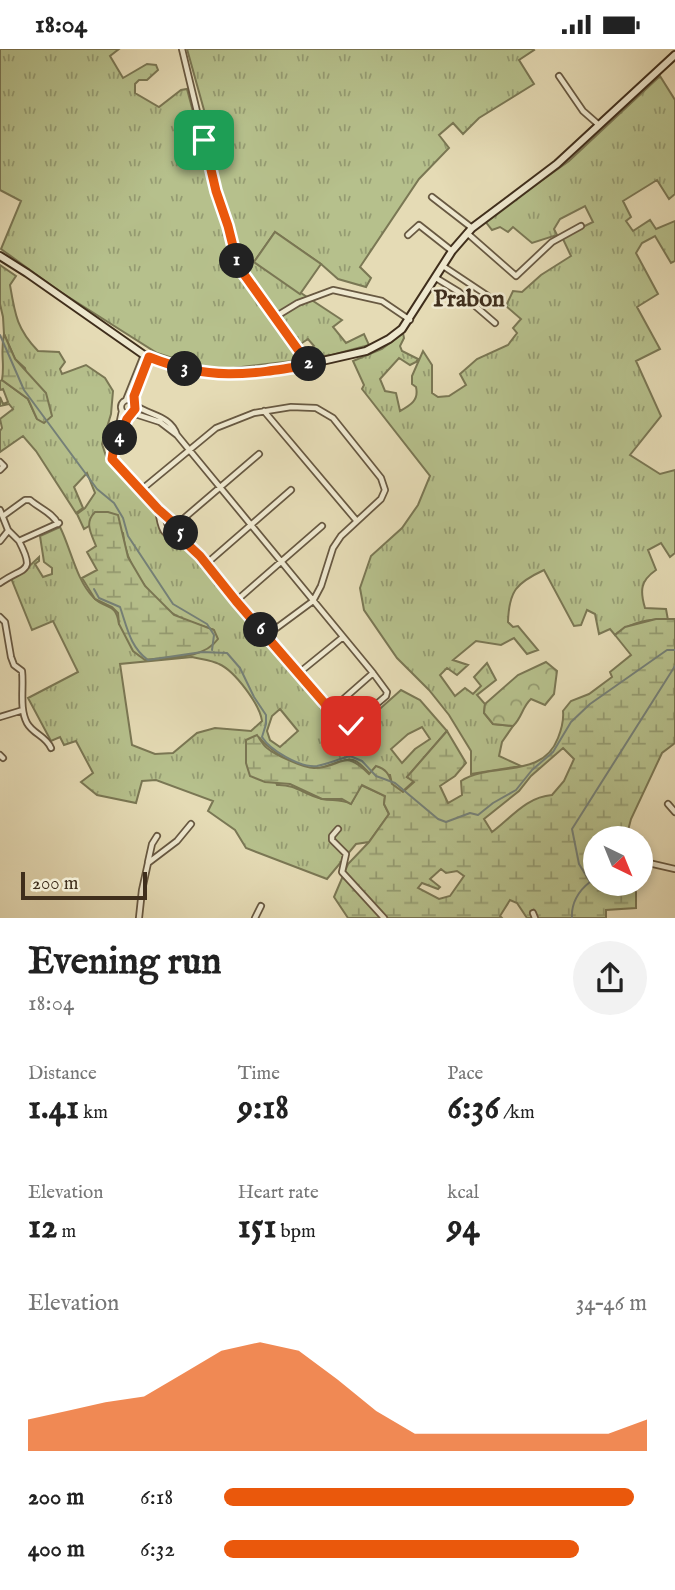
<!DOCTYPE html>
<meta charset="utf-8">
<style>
body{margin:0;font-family:"IM FELL English",serif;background:#f2f2f2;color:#222;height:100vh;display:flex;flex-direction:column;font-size:26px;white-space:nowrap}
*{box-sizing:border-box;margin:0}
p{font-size:23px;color:#767676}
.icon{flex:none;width:38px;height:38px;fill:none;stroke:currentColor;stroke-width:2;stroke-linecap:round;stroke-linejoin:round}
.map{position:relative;height:869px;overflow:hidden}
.sheet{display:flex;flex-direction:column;background:#fff;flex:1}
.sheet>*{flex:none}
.needle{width:46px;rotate:137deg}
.tools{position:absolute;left:583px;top:777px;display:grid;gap:14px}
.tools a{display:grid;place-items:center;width:70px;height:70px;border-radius:50%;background:#fff;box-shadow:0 4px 10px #0003;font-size:35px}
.scale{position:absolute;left:21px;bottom:18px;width:126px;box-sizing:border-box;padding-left:7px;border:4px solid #3f2e1c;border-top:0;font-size:19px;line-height:24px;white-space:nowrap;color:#3f2e1c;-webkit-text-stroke:5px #eee8cf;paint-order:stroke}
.pin{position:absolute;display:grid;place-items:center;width:60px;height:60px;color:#fff;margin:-30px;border-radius:14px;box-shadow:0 4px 10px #0006}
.km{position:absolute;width:35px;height:35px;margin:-18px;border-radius:50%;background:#222;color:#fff;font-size:19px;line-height:35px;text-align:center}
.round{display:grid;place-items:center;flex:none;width:74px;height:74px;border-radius:37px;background:#f2f2f2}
.headline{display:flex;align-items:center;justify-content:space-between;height:119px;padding:0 28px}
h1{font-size:38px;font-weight:800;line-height:52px}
.stats{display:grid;grid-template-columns:repeat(3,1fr);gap:10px;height:119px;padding:7px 28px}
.stats div{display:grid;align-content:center}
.stats b{font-size:35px;font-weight:800}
.stats small{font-size:19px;font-weight:400}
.stats p{font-size:19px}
.chart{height:196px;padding:14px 28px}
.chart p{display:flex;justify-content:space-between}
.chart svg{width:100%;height:126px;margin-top:7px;fill:#ea580c;opacity:.7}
ul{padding:0 28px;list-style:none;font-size:23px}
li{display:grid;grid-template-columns:112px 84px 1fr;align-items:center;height:52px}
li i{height:18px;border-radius:9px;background:#ea580c}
.status{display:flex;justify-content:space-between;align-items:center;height:49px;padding:0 35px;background:#fff;direction:ltr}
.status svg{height:19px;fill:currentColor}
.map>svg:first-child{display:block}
.grass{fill:url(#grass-tufts);stroke:#7a7754;stroke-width:2;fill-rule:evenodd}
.forest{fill:url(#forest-crowns);stroke:#7a7754;stroke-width:2}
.wetland{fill:url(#wetland-marsh);stroke:#7a7754;stroke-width:2;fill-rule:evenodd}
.pitch{fill:#b6c08c;stroke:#7a7754;stroke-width:2}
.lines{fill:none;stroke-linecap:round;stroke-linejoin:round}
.stream{stroke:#758179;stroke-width:2}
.street-casing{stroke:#685942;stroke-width:8}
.secondary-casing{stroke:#3f2e1c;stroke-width:10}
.street{stroke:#eee8cf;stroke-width:4.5}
.secondary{stroke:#eee8cf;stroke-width:6}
.route-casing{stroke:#fff;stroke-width:14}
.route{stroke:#ea580c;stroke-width:9}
.labels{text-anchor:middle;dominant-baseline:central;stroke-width:5;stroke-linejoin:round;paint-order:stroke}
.quarter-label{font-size:24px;font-weight:bold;fill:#3f2e1c;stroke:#eee8cf}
</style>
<div class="status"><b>18:04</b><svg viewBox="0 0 49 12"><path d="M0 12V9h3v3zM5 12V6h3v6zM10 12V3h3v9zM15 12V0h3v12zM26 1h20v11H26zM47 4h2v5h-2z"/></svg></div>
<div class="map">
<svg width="675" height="869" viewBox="0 0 675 869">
<defs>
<pattern id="grass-tufts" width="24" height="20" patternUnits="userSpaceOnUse" patternTransform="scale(1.75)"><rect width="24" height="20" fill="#b6c08c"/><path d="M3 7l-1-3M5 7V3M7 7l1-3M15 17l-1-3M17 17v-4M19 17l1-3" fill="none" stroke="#959c72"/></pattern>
<pattern id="forest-crowns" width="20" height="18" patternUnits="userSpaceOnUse" patternTransform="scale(1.75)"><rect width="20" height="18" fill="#b6c08c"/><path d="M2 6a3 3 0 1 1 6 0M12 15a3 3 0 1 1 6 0" fill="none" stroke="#959c72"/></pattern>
<pattern id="wetland-marsh" width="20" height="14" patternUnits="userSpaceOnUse" patternTransform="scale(1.75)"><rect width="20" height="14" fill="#b6c08c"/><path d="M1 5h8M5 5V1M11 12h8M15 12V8" fill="none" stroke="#959c72"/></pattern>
</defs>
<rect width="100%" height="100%" fill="#e5dbb5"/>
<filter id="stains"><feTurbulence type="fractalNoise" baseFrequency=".00286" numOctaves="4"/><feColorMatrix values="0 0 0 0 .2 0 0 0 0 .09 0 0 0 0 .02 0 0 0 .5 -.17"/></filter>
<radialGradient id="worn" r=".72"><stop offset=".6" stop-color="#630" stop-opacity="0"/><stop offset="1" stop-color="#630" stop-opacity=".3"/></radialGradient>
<path class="grass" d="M0 0H119L110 7 123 29 147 15 156 16 158 21 147 31H139L135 35V44L159 58 181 41 187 40 232 208 240 226 301 311 225 320 197 317 157 304 59 242 1 200 21 152 0 141Z
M187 0H533L534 1 519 11 534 35 479 69 463 85 453 74 439 86 449 99 419 130 360 218 371 229 366 238 338 230 321 215 275 183 254 213 342 271 333 278 346 294 364 285 369 296 332 306 307 309 305 305 314 297 308 290 299 296 243 219 234 181 224 156 204 61Z
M660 27 675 51V145L669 150 657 131 623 152 631 168 626 172 633 182 650 171 656 180 675 172V212L671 214 655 187 642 194 636 204 658 245 637 258 660 300 636 312 661 367 630 406 660 425 675 421V504L670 508 661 494 648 501 656 521C640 532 640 542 645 559L666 560 668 571C649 569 630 574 615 586L610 580 599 585 595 565 587 561 581 576 574 577 544 521C516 534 509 542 508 573L513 578 518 577 538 601 527 605 514 589 501 596 476 592 453 611 468 616 457 626 447 619 440 626 455 647 465 639 473 645 481 637 474 628 487 614 496 631 477 646 485 655 484 664 493 675 513 677 502 693 499 707 521 717 471 725V702L449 666 429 641 397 609 364 561 360 539 371 507 402 479 418 456 430 427 362 340 364 336 353 312 382 300 403 284 404 289 400 297 402 302 418 310 416 313 410 316 399 309 380 330 385 342 396 344 400 362C411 356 419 351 416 338L412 335V327L423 302 432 316V344L438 348 449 347 466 336 460 325 477 310 508 296 517 284 513 279 521 270 506 257 513 242 522 243 541 226 571 207 562 188 593 173 585 157 560 170 554 180 557 186 532 194 513 178 508 183 500 178 492 181 485 172 569 112Z
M0 216 16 227 10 236C15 266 17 280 38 302L59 303 65 313 60 320 62 325 86 316 105 329 113 342 111 365 102 395 106 407 344 680 354 683 401 641 420 651 447 682 407 728 414 732 402 743 392 735 390 726 370 725C365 720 360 713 353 711 341 709 328 719 315 720 299 721 269 701 259 688L277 736C296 735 304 746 322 750 333 752 341 750 351 755L361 736 385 747 384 755 389 765 369 793 356 795 327 830 246 799 235 781 208 762 213 752 156 731 142 732 136 754 97 746 81 733 93 724 76 692 64 696 60 688 51 692 28 649 78 623 53 572 32 581 11 529 21 525 39 508V512L35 515 43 528 52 525V519L44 513 40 487 60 478C71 500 76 531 94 549 106 561 116 553 119 575L214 581C201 576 183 572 172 564 148 546 125 515 123 484L89 477 84 480 77 465 85 459 95 444 87 424 74 438 83 459 76 464 36 402 23 387 0 403V382L2 379 0 370 13 360 9 355 0 357V348L3 355 8 353 3 340 0 341V332L2 331 28 350 37 370 25 319 15 310 4 285 3 268 0 255ZM192 608C200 610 212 611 219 615 235 622 260 656 262 672L251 682 215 679 197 684 173 704 155 705 132 696 120 615ZM280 660 298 682 280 698 270 691 267 682 272 667ZM422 678 430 690 415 700 402 714 391 700 408 685Z"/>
<path class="forest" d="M546 613 557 622 554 645 545 656 531 650C522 658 522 669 513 677L493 675 484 664 485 655 518 626Z"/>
<path class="wetland" d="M4 285 15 310 46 344 52 367 44 374 37 370 28 350 2 331C5 314 0 305 4 285Z
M95 463H108L118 466 128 508 145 537 174 566 214 581 218 590C203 611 168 608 145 611L133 602 119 575 118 564 112 558 95 550 82 529 97 521 87 503 96 497C91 484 84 474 95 463Z
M656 570H675V694L662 704 631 770 626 789H595V835H632L636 843V859L606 861V869H527L517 854 510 851 500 867 502 869H348L334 848 348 815 369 793 389 765 384 755 385 747 362 736 351 755 342 750H322L290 735 265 733 250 727 246 714V691L257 686C260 690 263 696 267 699 275 706 304 719 314 719 343 719 342 698 369 725L376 717C386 720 389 725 392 735L403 743 414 733 407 728 447 682 466 714 455 727 440 737 448 754 462 746 461 732C492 712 542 731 558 689 562 679 564 672 563 662L571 652 589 645 612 628 610 623 631 606 615 586 625 578ZM563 699 574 710 564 732 552 746C526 748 511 769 492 783L484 770 519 742 531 727ZM441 820 446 824 457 822 464 827 450 847 439 850 418 839 422 834 438 840 440 838 430 830Z"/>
<path class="pitch" d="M275 183 321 215 300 245 254 213Z"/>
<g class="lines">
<path class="stream" d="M0 286 24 341 97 440 114 454 123 469 128 487 173 555 207 575 214 586 212 601
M94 540 99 549 120 558C127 578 130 598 148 611L202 603 227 604 240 619 254 648 266 666V675L262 688C270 701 300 719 317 717 328 715 339 710 350 707L362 712 376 727 395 734 438 770 446 773 470 764 478 766 493 754 516 741 532 721 553 703 571 673 590 655 667 601H675
M572 869C571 855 578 842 590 833L579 815 572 780 675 617"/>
<defs>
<path id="street" d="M182 0 216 142 238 217 309 315
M559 27 583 62 599 76
M432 148 472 179
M467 184 516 227 552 193 581 177
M408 186 419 176 452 202
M443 217 488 247
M436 229 459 243 495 274
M275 268 298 254 333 241 382 252 410 271
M121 358a7 7 0 1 1 14 0a7 7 0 1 1-14 0Z
M126 351 144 306
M134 354 149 308
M135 356C150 367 170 366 177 386L373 624 387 643 386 647 351 677H345L267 586
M122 362 112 410 158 460 176 476 183 491
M264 362 356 471
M132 364 160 373 177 386
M115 397 130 365
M0 413 4 417 0 421
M141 441 216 379 254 364 291 358 316 359 333 369 381 429 385 441 381 450 341 487 333 499 321 537 313 552 267 586 236 552 190 497C169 479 163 497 158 460
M0 461 8 481 19 492 59 474
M3 467 25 451H30C39 459 53 464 58 475
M176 476 259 405
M0 492 8 482
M206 515 291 441
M0 534C24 517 36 525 19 492
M236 552 322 477
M0 568 5 573 11 608 14 616 22 622C24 638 19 659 27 674 33 685 46 687 51 699
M300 623 343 588
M331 661 373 624
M0 668 23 661
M0 706 3 709
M668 755 675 763
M338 780 332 787V791L346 805 342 823 384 869
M640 812 675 820
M148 813 152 795 157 787
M533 864 535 869
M139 869 142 841 148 814 177 792 191 775
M255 869 261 857"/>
<path id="secondary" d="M0 207 27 224 144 306 183 320 209 325H238L309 315 366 302 389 290 402 280 452 202 472 179 557 115 675 6"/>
</defs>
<use href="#street" class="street-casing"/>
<use href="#secondary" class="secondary-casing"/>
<use href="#street" class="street"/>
<use href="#secondary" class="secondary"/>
</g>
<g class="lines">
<defs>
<path id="route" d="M204 91 216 142 228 177 238 217 309 316C247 326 209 332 149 308L134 347 135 360 127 370 117 395 114 398 112 410 158 460 176 476 183 491 200 507 236 552 339 671 345 677H351"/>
</defs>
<use href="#route" class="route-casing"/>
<use href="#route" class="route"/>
</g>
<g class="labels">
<g class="quarter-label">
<text x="469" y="250">Prabon</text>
</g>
</g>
<rect width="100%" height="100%" filter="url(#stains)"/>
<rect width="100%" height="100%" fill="url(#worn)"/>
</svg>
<div class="tools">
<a><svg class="needle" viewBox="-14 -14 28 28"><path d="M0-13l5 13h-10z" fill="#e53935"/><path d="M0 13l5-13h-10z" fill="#767676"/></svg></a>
</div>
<div class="scale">200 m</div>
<div class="pin" style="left:204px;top:91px;background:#1e9e55"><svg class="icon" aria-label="arrive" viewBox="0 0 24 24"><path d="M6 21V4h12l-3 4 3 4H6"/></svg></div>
<div class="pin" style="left:351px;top:677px;background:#d93025"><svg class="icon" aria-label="check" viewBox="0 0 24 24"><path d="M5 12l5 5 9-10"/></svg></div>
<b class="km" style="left:237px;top:212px">1</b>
<b class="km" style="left:309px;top:315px">2</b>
<b class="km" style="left:185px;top:320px">3</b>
<b class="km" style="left:120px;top:389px">4</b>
<b class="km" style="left:181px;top:484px">5</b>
<b class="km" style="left:261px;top:581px">6</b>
</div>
<section class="sheet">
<div class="headline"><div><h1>Evening run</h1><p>18:04</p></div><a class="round"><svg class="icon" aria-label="share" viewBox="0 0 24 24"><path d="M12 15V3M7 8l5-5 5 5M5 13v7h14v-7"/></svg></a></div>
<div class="stats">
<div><p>Distance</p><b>1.41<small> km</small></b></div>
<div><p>Time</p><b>9:18</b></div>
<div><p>Pace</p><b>6:36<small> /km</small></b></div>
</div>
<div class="stats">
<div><p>Elevation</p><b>12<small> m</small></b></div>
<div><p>Heart rate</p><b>151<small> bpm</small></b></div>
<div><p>kcal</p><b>94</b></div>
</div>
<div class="chart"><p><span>Elevation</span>34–46 m</p>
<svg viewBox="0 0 160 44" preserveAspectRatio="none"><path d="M0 44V33L10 30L20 27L30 25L40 17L50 9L60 6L70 9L80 19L90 30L100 38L110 38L120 38L130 38L140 38L150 38L160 33V44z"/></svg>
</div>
<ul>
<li><b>200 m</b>6:18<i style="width:97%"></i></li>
<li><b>400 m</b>6:32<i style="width:84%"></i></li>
</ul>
</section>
